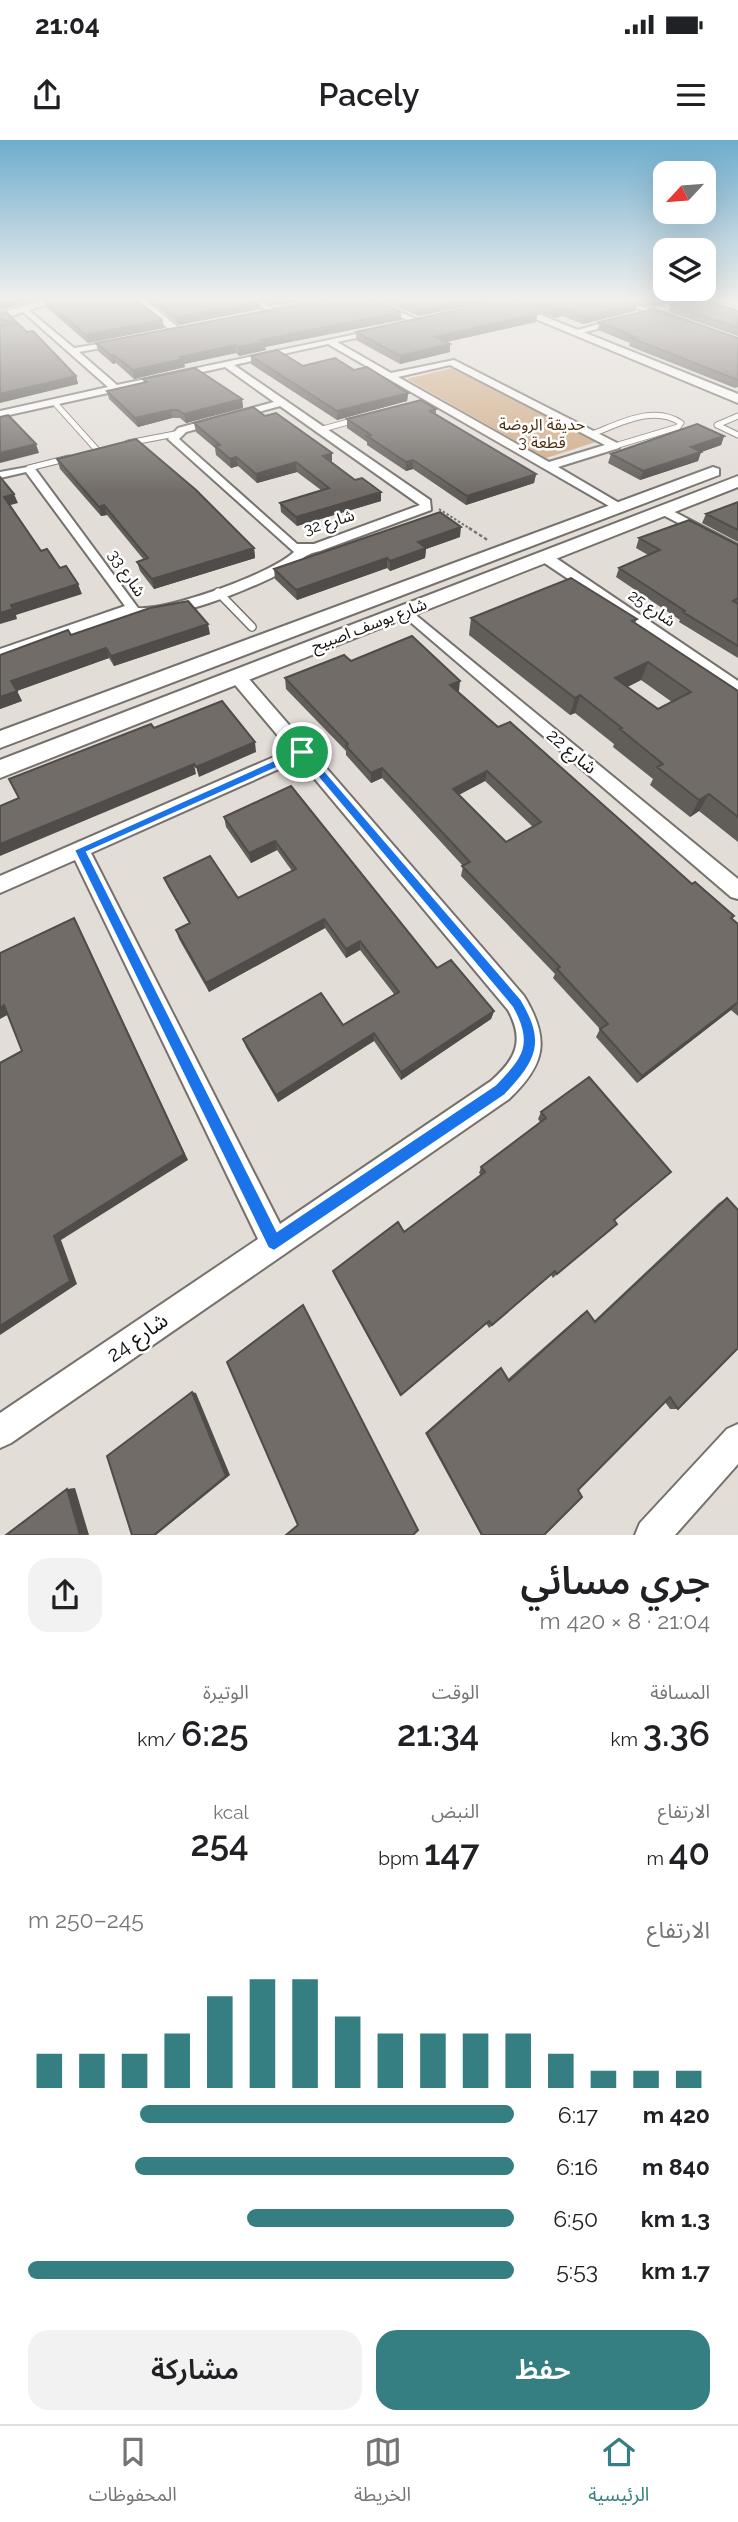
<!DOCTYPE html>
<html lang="ar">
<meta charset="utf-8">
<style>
body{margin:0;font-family:Raleway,"Noto Sans Arabic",sans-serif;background:#f2f2f2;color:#202124;direction:rtl;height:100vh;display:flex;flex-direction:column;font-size:26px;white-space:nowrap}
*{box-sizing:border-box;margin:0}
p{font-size:23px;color:#757577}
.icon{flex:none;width:38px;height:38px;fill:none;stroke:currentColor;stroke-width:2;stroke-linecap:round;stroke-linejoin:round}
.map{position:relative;height:1395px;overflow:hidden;direction:ltr}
.drawer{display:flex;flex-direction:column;background:#fff;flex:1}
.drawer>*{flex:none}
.needle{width:46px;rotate:244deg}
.tools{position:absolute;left:653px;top:21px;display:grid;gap:14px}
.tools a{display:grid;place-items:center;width:63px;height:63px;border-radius:14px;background:#fff;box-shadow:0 7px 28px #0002;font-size:35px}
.pin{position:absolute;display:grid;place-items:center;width:60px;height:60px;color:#fff;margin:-30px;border:4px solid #fff;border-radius:50%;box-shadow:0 2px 7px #0007}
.round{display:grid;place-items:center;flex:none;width:74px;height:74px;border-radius:21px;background:#f2f2f2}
.headline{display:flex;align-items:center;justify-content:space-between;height:119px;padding:0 28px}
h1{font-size:38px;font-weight:600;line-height:52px}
.figures{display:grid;grid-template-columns:repeat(3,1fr);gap:10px;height:119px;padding:7px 28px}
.figures div{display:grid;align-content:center}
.figures b{font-size:35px;font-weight:600}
.figures small{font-size:19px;font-weight:400}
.figures p{font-size:19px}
.chart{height:196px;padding:14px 28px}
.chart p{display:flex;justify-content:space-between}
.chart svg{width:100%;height:126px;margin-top:7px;stroke:#357e82;stroke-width:6}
.action{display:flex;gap:14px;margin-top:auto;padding:14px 28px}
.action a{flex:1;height:80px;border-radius:21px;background:#357e82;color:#fff;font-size:28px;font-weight:600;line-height:80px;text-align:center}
.action a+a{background:#f2f2f2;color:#202124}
ul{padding:0 28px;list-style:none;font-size:23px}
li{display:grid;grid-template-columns:112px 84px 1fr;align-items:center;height:52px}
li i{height:18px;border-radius:9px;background:#357e82}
.status{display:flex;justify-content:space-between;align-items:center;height:49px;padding:0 35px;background:#fff;direction:ltr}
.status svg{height:19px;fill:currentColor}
header{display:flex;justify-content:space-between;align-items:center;height:91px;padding:0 28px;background:#fff;font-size:32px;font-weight:600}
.tab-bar{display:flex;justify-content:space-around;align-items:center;height:98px;border-top:2px solid #e0e0e0;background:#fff;font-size:19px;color:#757577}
.tab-bar a{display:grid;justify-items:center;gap:4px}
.tab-bar .current{color:#357e82}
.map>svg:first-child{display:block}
.green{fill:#cfa882}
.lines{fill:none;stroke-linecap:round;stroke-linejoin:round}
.lane-far2-casing{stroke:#76716c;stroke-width:6}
.lane-far1-casing{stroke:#76716c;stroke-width:7}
.lane-casing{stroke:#76716c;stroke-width:10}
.street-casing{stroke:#76716c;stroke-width:4}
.secondary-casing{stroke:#76716c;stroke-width:4}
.highway-casing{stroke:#76716c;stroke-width:4}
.path-far1{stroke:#777370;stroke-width:2;stroke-dasharray:2.5 2;stroke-linecap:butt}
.path{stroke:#777370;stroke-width:2.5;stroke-dasharray:3.5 2.5;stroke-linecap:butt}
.lane-far2{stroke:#fff;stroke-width:4.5}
.lane-far1{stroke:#fff;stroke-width:5}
.lane{stroke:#fff;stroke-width:7}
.street{fill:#fff;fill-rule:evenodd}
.secondary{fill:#fff;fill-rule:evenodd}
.highway{fill:#fff;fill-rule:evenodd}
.wall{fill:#615d59;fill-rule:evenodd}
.shaded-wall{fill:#4f4c49}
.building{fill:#716c68;stroke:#4f4c49;stroke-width:2;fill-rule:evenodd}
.route{fill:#1a73e8;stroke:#fff;stroke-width:2;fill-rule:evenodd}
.labels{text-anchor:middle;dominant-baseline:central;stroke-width:5;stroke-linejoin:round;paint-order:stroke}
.far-park-label{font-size:16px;fill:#4c2f0f;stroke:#fff}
.far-street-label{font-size:16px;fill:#11100e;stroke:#fff}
.street-label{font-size:18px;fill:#11100e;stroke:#fff}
.near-street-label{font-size:21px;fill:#11100e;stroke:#fff}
</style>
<div class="status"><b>21:04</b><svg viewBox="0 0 49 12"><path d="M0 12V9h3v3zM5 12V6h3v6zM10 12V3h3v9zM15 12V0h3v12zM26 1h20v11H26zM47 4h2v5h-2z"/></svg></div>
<header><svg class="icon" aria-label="menu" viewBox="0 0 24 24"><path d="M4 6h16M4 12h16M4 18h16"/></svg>Pacely<svg class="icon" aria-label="share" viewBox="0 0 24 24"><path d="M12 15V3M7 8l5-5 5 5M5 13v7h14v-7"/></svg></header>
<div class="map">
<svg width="738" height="1395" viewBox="0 0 738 1395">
<rect width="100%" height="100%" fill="#e3ddd8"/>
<path class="green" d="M456 227 599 301 546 318 407 239Z"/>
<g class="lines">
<defs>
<path id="lane-far2" d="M717 158 738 164
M651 172 707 158"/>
<path id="lane-far1" d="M54 262 98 311
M738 276 717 285 738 295
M319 290 359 279
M592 294C619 284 654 264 681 283L678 287 615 306
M128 303 175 294
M29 328 69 318"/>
<path id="lane" d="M218 452 252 487"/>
<path id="street" d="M135 158H143L180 189V193H174L136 163Z
M246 158H255L278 171 271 173Z
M362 158H371L422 182 415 184Z
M610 158H620L675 179 668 181Z
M25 167 74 208 123 200V204L79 212 117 245 385 188V192L337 202 391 233 454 220 619 304V308L558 327 626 367 616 370 328 204 234 225 430 360 431 370 320 411C303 414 298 424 283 432 246 451 172 482 131 475L0 519V509L125 466 26 332 0 338V332L33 326 138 468C168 471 273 433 294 412L168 299 178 288 274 262 225 227 0 277V271L108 247 22 171ZM450 225 605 305 549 322 398 237ZM280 266 420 365 314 404H297L179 299 186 292Z
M624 177 627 181 574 195 570 192Z
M665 367 738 405V414L661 374V368Z
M540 414H550L738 541V553L540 420Z
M406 467 738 739V759L731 757 401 474 399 471Z
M237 531 243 532 524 856C550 899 546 924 509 959L11 1303 0 1308V1273L258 1099 75 720 0 753V736L290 610 231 540V532ZM299 620 508 870C525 901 516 919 491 941L280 1084 91 713Z
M738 1284V1324L675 1395H635L640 1383 727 1289Z"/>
<path id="secondary" d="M49 158H64L0 180V173Z
M485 158H498L738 254V263Z
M713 327 719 329V335L0 608V591Z
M738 336V347L0 638V620Z"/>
<path id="highway" d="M729 158H738V162L731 161Z"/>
</defs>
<use href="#lane-far2" class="lane-far2-casing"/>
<use href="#lane-far1" class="lane-far1-casing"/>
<use href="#lane" class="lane-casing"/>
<use href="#street" class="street-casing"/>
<use href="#secondary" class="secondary-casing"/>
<use href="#highway" class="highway-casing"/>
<path class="path-far1" d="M439 369 472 390"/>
<path class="path" d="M469 388 489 401"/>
<use href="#lane-far2" class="lane-far2"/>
<use href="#lane-far1" class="lane-far1"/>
<use href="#lane" class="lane"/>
<use href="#street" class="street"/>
<use href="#secondary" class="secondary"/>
<use href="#highway" class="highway"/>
</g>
<path class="wall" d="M135 158V159L162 180 164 188 88 203 46 167 44 160Z
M147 158H252L259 161 260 169 179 185Z
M253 158H299V162L274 165Z
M377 158H488V162L418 176Z
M504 158H623L635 171 583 184 562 176 554 178Z
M627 158H681L680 160 653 167Z
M671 165 738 171V196L669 172Z
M401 172V180L265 207 266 210 239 216 236 213 184 224 185 227 134 239 116 223 113 224 98 211 96 203Z
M0 174 27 192 76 236 78 244 3 187 0 186Z
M537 174 536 182 445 202 450 204V212L400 224 356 200V192Z
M599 182 738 198V247L735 248 629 206 630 203 598 190Z
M251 216 303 226 354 230 408 253 407 261 337 280 251 224Z
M143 239 242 259 243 268 186 283 180 278H172L138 287 109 259 107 251 144 243Z
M436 269V274L536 334 534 343 466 365 413 329 406 331 367 305V302L347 288V279Z
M194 283 332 322 355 340 381 352V361L297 386 281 372 280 363 321 350 297 332 257 343 238 326 231 328 216 315 215 308 196 292Z
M724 296 721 305 701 312 698 321 640 340 608 323 611 314Z
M57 319 254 408 255 418 154 449 140 431 137 422 144 420 107 375 101 376 60 329Z
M738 362V402L702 383 706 374Z
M460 397 426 409 425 418 390 431 387 428 297 460 275 439 274 429Z
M639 398 738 405V518L679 482 680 480 616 437 619 428 648 415 636 408Z
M471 478 637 479 635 483 738 551V702L699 671 690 677 650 645 653 639 613 607 614 604 575 573 570 575 469 495ZM641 540 672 562 658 569 627 547Z
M210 494 114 526 109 518 17 551 22 561 0 569V515L71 495Z
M351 521 459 551H458L498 587 692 744 734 776 732 779 738 784V876L731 870 637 943 596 897 600 889 553 838 555 834 461 736 463 726 382 638 371 643 346 615V611L286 549 285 538ZM485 641 533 687 506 702 459 655Z
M291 646 437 828 494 871 491 879 401 940 374 901 278 962 246 907 243 899 343 885 394 854 360 810 346 818 325 788 209 852 179 799 176 790 189 783 168 747 164 738 238 758 292 731 277 710 251 723 226 687 224 677Z
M541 972 614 1080 557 1134 553 1138 551 1135 489 1188 486 1183 400 1256 334 1135 333 1131 404 1092 481 1035 479 1033 481 1027 540 982 538 979Z
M727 1058 678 1269H670L665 1262 578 1350 544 1395H481L425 1293 498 1229 501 1228 508 1239 582 1174 587 1171 594 1181 719 1063Z"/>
<path class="shaded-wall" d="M13 158H41L0 170V161Z
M274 158H299V162L274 165Z
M473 158H488V162L418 176 419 169Z
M661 158H681L680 160 653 167 655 159Z
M259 161 260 169 179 185 177 177Z
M637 163 635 171 583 184 584 177Z
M563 168 562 176 554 178 555 170Z
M401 172V180L265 207 266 210 239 216 238 207 261 200Z
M537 174 536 182 434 205 435 197Z
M162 180 164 188 88 203 86 195Z
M450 204V212L400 224V216Z
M235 205 236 213 184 224 185 227 134 239 133 230 180 217Z
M111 215H114L116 223 113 224Z
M76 236 78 244 0 263V254Z
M408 253 407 261 337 280V271Z
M242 259 243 268 186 283 184 274Z
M171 270 172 278 138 287 135 278Z
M724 296 721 305 696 314 701 312 698 321 640 340 643 331 691 307Z
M36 304 39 313 0 323V313Z
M332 313V322L323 316Z
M236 317 238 326 231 328 230 319Z
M413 320V329L406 331V322Z
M296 322 297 332 257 343 256 334Z
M536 334 534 343 466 365 467 356Z
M381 352V361L297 386 296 377Z
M14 354 18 363 7 366 4 357Z
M104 365 107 375 101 376 99 367Z
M461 387 460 397 426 409 425 418 390 431V421L418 402Z
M254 408 255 418 154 449 152 439Z
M387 418V428L297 460 296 450Z
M78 444 82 454 16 475 17 479 0 484V473L11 465Z
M208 484 210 494 114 526 111 516Z
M106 508 109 518 16 551 11 541Z
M648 522 641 540 610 556 615 538Z
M460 541 459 551 449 555 450 545Z
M17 551 22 561 0 569V557Z
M580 555 575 573 570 575 575 558Z
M255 602 256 612 199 637 196 627Z
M194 624 196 634 0 716V704Z
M382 628V638L371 643V633Z
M487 631 485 641 452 658 453 649Z
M709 654 699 671 690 677 699 660Z
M275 701 277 710 251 723 249 713Z
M74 778 79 787 188 1020 61 1100 77 1144 0 1195V1186L54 1096Z
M324 779 325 788 209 852 206 843Z
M360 801V810L346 818V809Z
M738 862 731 870 637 943 642 936Z
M4 865 11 873 0 879V868Z
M494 871 491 879 401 940V932Z
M374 893V901L278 962 276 955Z
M192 1252 196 1253 230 1335 156 1395H154Z
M75 1348 89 1395H80L67 1349Z"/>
<path class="building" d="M0 158H13L0 161Z
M49 158H133L162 180 86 195 44 160Z
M154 158H252L259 161 177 177Z
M334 158H371L401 172 261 200 265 202 238 207 235 205 180 217 183 219 133 230 114 215H111L96 203Z
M393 158H473L419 169Z
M524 158H623L637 163 584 177 563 168 555 170Z
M699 158 738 171V188L671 165Z
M503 160 537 174 435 197 450 204 400 216 356 192Z
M654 169 738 198V240L631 198 635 197 599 182Z
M6 172 27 192 33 191 76 236 0 254V187L17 184 0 179V174Z
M277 210 303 226 335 218 354 230 367 227 408 253 337 271 251 216Z
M195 228 242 259 184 274 178 270H171L135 278 107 251 147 242 143 239Z
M421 260 436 269 430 271 536 334 467 356 413 320 406 322 367 296 371 295 347 279Z
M253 267 265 276 276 273 332 313 323 316 355 340 362 338 381 352 296 377 280 363 329 348 296 322 256 334 236 317 230 319 215 306 220 305 194 283Z
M8 275 36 304 0 313V277Z
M697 284 724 296 691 307 701 312 643 331 611 314Z
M136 299 196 350 254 408 152 439 137 422 148 418 104 365 99 367 57 319Z
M0 337 14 354 4 357 41 411 47 409 60 428 66 426 78 444 11 465 13 469 0 473Z
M738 362V390L706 374Z
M440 372 461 387 418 402 426 408 390 421 387 418 296 450 274 429Z
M689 380 738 405V458L733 461 738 464V506L683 472 685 471 619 428 660 410 639 398Z
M571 438 637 479 632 481 738 551V677L709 654 699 660 657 627 663 624 620 589 622 588 580 555 575 558 471 478ZM648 522 691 552 658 569 615 538Z
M188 461 208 484 111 516 106 508 11 541 17 551 0 557V515L68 490 71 495 150 468Z
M412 496 460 541 450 545 498 587 510 582 692 744 695 742 734 776 731 778 738 784V862L642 936 600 889 608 884 557 829 560 827 462 726 470 722 382 628 371 633 346 606 348 604 285 538 344 515 351 521ZM487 631 541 682 506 702 453 649Z
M222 561 255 602 196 627 194 624 0 704V666L19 658 9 639 151 584 154 588Z
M291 646 437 828 451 820 494 871 401 932 374 893 276 955 243 899 321 853 343 885 399 852 360 801 346 809 324 779 206 843 176 790 190 783 164 738 210 716 238 758 296 729 275 701 249 713 224 677Z
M74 778 184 1014 54 1096 70 1141 0 1186V923L22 911 4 865 0 868V813Z
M589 937 671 1032 614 1080 617 1084 557 1134 555 1131 492 1185 489 1181 401 1255 333 1131 398 1082 404 1092 485 1032 481 1027 546 978 541 972Z
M727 1058 738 1070V1208L678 1269 670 1257 578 1350 582 1357 544 1395H482L427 1293 501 1228 509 1241 587 1171 595 1182Z
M303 1165 418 1390 413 1395H286L298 1385 227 1222Z
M192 1252 226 1336 154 1395H132L107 1316Z
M67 1349 80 1395H6Z"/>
<linearGradient id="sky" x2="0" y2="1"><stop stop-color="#6eadce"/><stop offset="0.45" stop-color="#f2f0ed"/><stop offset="1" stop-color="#f2f0ed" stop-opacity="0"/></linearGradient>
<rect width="738" height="353" fill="url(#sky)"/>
<path class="route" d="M299 609H306L521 859C547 902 538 920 505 955L274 1111 268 1108 74 710ZM301 617 512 867C533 904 522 917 495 945L277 1091 87 712Z"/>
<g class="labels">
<g class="far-park-label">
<text x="542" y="284">حديقة الروضة<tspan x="542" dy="18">قطعة 3</tspan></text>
</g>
<g class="far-street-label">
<text transform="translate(329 382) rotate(-17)">شارع 32</text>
<text transform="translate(127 433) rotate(56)">شارع 33</text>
<text transform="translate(652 468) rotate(34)">شارع 25</text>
<text transform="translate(369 485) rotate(-21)">شارع يوسف اصبيح</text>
</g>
<g class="street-label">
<text transform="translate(572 611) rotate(40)">شارع 22</text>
</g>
<g class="near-street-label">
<text transform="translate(137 1197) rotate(-35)">شارع 24</text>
</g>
</g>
</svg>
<div class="tools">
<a><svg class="needle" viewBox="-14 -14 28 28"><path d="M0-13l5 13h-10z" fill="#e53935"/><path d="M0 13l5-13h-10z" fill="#757577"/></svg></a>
<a><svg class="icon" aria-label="layers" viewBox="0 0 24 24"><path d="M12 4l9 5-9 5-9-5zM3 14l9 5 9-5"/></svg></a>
</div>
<div class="pin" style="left:302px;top:612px;background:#1e9e55"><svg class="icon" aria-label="arrive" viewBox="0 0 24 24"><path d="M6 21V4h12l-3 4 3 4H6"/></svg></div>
</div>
<section class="drawer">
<div class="headline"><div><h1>جري مسائي</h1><p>21:04 · 8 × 420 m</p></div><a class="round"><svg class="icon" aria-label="share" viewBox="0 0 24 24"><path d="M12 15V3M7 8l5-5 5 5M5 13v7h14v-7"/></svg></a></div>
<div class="figures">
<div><p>المسافة</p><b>3.36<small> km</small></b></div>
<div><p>الوقت</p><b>21:34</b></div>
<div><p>الوتيرة</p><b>6:25<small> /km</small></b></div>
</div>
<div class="figures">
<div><p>الارتفاع</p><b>40<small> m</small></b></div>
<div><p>النبض</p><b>147<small> bpm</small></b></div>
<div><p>kcal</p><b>254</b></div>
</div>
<div class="chart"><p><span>الارتفاع</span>245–250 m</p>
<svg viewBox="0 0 160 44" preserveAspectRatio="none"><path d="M5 44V32M15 44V32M25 44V32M35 44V25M45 44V12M55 44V6M65 44V6M75 44V19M85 44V25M95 44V25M105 44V25M115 44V25M125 44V32M135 44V38M145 44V38M155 44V38"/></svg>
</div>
<ul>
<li><b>420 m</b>6:17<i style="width:77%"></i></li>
<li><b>840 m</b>6:16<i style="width:78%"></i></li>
<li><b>1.3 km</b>6:50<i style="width:55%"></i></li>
<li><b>1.7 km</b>5:53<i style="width:100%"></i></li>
</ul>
<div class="action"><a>حفظ</a><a>مشاركة</a></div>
</section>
<nav class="tab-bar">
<a class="current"><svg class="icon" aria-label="home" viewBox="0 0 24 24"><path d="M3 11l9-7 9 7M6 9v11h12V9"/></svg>الرئيسية</a>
<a><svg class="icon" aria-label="map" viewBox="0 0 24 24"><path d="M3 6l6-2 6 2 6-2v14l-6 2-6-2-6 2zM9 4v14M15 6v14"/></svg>الخريطة</a>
<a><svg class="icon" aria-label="saved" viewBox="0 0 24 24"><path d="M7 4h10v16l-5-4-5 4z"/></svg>المحفوظات</a>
</nav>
